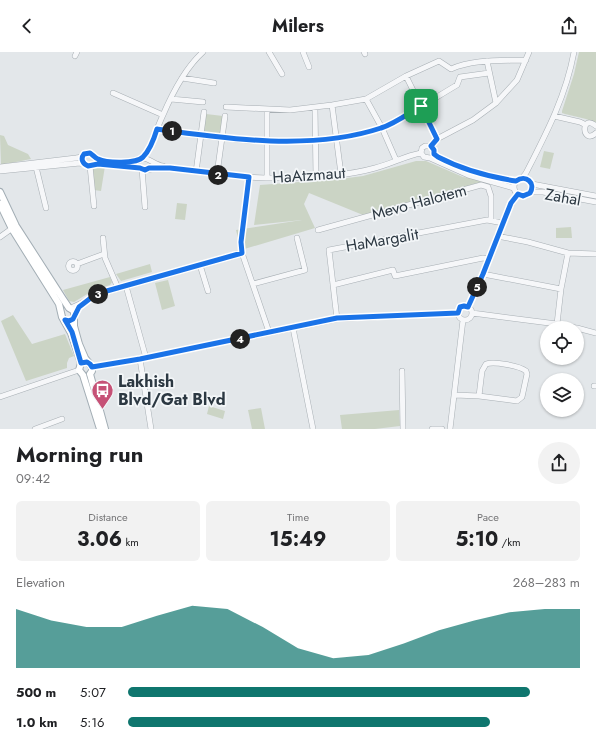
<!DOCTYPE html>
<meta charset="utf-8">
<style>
body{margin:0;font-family:Jost,sans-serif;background:#f2f2f2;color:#202124;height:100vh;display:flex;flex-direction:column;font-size:15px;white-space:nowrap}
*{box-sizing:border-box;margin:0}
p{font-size:13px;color:#757577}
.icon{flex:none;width:22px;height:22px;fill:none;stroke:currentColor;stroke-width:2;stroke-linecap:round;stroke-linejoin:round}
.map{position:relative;height:377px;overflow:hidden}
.sheet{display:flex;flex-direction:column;background:#fff;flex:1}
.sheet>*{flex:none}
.tools{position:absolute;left:540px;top:269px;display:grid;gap:8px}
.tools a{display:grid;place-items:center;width:44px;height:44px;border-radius:50%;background:#fff;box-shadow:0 1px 3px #0004;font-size:20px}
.pin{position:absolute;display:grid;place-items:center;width:34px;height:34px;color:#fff;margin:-17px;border-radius:8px;box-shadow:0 2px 6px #0006}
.km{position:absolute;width:20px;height:20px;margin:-10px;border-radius:50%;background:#222;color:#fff;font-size:11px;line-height:20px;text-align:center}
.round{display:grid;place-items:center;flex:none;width:42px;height:42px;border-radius:21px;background:#f2f2f2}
.head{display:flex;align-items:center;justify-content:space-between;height:68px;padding:0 16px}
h1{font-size:22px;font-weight:700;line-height:30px}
.metrics{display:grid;grid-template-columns:repeat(3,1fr);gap:6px;height:68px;padding:4px 16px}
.metrics div{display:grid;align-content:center;border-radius:6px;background:#f2f2f2;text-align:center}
.metrics b{font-size:20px;font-weight:700}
.metrics small{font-size:11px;font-weight:400}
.metrics p{font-size:11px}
.chart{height:112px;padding:8px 16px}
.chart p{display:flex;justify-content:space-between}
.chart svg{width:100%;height:72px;margin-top:4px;fill:#0f766e;opacity:.7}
ul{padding:0 16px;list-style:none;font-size:13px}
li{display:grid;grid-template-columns:64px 48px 1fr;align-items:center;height:30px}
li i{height:10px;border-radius:5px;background:#0f766e}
header{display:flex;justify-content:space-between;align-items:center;height:52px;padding:0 16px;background:#fff;font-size:18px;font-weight:700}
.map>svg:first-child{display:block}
.green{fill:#cbd4c5}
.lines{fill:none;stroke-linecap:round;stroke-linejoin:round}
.minor-casing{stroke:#a8afb4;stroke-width:6}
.major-casing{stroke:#a3aeb5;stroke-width:8}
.minor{stroke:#f6f7f9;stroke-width:5}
.major{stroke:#fff;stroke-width:6}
.route-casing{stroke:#fff;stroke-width:8}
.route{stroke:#1a73e8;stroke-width:5}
.labels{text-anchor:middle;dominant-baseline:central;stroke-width:3.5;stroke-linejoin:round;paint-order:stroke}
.street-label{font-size:16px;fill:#2c3842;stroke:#f3f6f8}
.poi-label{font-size:16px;font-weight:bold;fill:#2c3842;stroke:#f3f6f8;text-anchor:start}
</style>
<header><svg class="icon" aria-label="back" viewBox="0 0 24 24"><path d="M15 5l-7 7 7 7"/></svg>Milers<svg class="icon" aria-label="share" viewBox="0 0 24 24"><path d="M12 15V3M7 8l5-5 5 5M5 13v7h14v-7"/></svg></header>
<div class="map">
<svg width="596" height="377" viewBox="0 0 596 377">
<rect width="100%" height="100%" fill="#e3e7ea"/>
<path class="green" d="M579 0H596V71L586 67 565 62 562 61V59L574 22Z
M206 62 223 64 221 83 203 81Z
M0 83 4 84 8 93 28 102 31 107 1 113Z
M544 99 554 101 550 117 540 115Z
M416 109H426L463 125 485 129 363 163 309 141 304 152 315 176 241 198 236 178 302 168 254 173 260 133 340 127 363 124Z
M97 114H105L101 139 94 138 91 118Z
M177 151 187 152 185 168 175 167Z
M571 175 572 186H556V176Z
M150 212 152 220 121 229 116 222Z
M110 225 112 230 110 233 94 238 74 250 69 249 63 238Z
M168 228 175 254 162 258 155 231Z
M13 263 32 292 65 282 74 304 69 306 67 311V316L26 329 1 269Z
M209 354 225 359 223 367 207 362Z
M261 356 265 377H252L248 358Z
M399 358 400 374 375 377H342L340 363Z"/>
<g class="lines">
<defs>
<path id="minor" d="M269 0 282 22
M303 0 309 15
M364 0 365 2
M75 4 77 0
M487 9 496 51
M406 24 437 87
M182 26 214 31
M113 41 163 63
M171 47 203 50
M366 47 382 76 396 108
M332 53 341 122
M226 55 290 58 332 53 366 47 406 24 439 9 451 17C474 7 500 9 526 8
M315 56 316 124
M267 57V126
M554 64 580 70 586 73
M596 74C580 61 582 94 596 81
M157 77C223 87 291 97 356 82 365 80 375 79 383 75 408 64 433 47 457 33L460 25 489 21
M431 94 437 87 473 68 496 51 517 28 529 0
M421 101 424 105 430 106 468 123 514 136
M421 101 422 96 425 94H431
M434 102C453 116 492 125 516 129
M143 106C148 106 156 113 163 114
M84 112 82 106C84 103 85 100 89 101 94 102 95 106 100 108 109 111 135 112 143 106 152 93 156 78 163 63 172 42 185 16 203 0
M90 114 94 154
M0 115 76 106 82 105
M36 115 46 156
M142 117 145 155
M0 119 80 111 90 114 98 112 140 116 145 118C168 113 193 120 217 122 237 125 258 126 278 126 307 126 347 124 375 116 391 112 405 104 421 101
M196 120 204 60
M217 122 225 64
M249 125 241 190 242 201 269 280
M514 135a9 9 0 1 1 18 0a9 9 0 1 1-18 0Z
M522 126 526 121C546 82 566 44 574 0
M532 132 596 144
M531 140H543L596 150
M318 178 481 133 488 135 491 144V168
M497 184 528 190 568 201 596 202
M0 185 14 175
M103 186 105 206 118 236
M68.5 214a4.5 4.5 0 1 1 9 0a4.5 4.5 0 1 1-9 0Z
M77 212 104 202
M200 213 208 239
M483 222 561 237
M253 232 305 218 297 186
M333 233 393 218 395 224 483 206 488 207
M126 234 146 306
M458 261a7 7 0 1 1 14 0a7 7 0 1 1-14 0Z
M468 255 483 222 509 156 518 142
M71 256 84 250 97 242 242 201
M472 261 557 272 576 276
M337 267 329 198 487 168 503 171
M557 272 561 237 568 201
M293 276 313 377
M577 276 596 281
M140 307 151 377
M92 315 140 307 337 267 458 261
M402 319 403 377
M594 334H596
M455 343 479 344 517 349 522 345 527 322 526 319C520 314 494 309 486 312L482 319 479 344
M0 345 79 318
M35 377 62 367
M432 377H442
M450 377 463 268"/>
<path id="major" d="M0 140 16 174 63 247 69 256 74 259V274L79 292 85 306 92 315V319L90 322
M0 152 12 177 59 252 62 265 71 281 81 311
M81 311 79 318 83 323 100 377
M90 322 105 377"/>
</defs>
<use href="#minor" class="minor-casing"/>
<use href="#major" class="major-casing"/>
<use href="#minor" class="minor"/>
<use href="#major" class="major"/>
</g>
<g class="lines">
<defs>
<path id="route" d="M421 54 437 87 431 94 434 98V102L438 105C461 117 490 125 516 129 526 122 536 131 530 141L523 144 518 142 511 151 483 222 468 255 464 254 460 255 458 261 337 266 140 307 92 315 90 312 87 310 81 311 72 280 65 268 69 269 73 267 79 255 96 242 242 201 241 190 249 125 170 116H149L145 118 140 116 98 112 88 114C83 112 80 107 84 102L90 101C93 103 95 106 98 107 106 111 137 112 143 105 150 98 154 87 157 77 228 87 312 99 381 76 394 72 409 61 421 54Z"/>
</defs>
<use href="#route" class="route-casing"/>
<use href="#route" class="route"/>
</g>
<defs>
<symbol id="bus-pin" viewBox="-11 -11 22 30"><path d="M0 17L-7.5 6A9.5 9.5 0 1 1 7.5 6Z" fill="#c65176" stroke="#f3f6f8"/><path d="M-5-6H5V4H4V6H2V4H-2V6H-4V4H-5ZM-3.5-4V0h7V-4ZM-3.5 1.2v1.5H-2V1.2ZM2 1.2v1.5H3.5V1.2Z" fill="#fff"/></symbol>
</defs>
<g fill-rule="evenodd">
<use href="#bus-pin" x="90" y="326" width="25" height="34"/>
</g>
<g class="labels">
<g class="street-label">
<text transform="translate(309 123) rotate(-4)">HaAtzmaut</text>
<text transform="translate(563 145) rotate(10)">Zahal</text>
<text transform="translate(419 150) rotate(-15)">Mevo Halotem</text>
<text transform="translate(382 188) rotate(-10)">HaMargalit</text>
</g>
<g class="poi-label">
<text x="118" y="329">Lakhish<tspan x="118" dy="18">Blvd/Gat Blvd</tspan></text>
</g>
</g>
</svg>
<div class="tools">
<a><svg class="icon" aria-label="locate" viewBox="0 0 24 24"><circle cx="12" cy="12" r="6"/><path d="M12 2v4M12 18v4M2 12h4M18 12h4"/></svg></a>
<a><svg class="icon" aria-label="layers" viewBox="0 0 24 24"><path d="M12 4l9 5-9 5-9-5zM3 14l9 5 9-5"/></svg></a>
</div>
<div class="pin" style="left:421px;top:54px;background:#1e9e55"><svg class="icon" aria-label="arrive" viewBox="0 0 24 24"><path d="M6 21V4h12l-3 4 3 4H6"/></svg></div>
<b class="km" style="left:172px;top:79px">1</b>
<b class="km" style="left:218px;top:123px">2</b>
<b class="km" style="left:98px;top:242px">3</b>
<b class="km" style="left:240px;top:287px">4</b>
<b class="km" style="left:477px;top:235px">5</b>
</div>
<section class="sheet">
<div class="head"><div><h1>Morning run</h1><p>09:42</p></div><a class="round"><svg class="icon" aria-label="share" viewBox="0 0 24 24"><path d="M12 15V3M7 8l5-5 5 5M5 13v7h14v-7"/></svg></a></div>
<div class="metrics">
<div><p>Distance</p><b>3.06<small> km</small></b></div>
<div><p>Time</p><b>15:49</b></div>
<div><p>Pace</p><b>5:10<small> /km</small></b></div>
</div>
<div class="chart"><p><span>Elevation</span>268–283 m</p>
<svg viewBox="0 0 160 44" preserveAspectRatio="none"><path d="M0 44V8L10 15L20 19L30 19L40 12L50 6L60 8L70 19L80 32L90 38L100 36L110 29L120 21L130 15L140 10L150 8L160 8V44z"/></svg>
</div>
<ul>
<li><b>500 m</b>5:07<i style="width:89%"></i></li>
<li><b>1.0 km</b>5:16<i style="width:80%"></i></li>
</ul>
</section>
